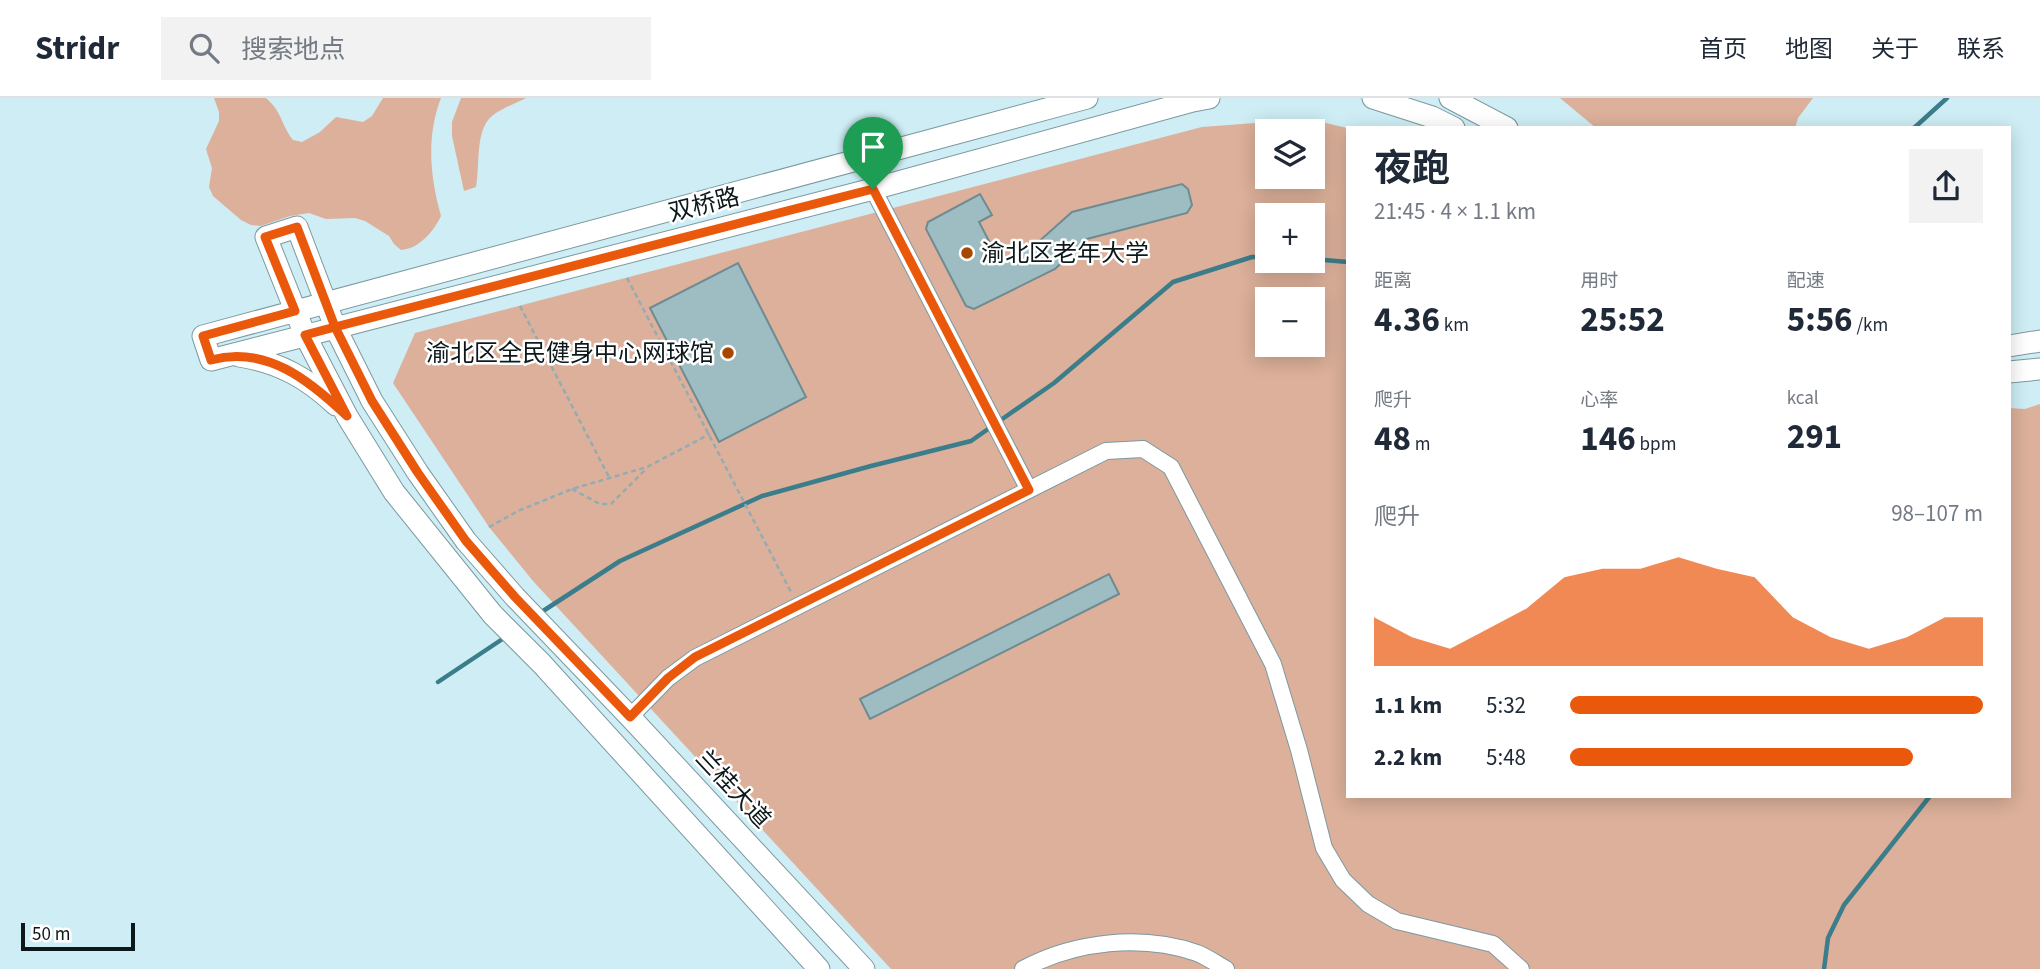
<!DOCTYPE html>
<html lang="zh">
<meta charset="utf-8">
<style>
body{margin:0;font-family:"Source Sans 3","Noto Sans SC",sans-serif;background:#f2f2f3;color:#1f2937;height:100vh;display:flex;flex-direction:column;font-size:26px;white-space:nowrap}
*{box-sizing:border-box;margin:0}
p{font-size:23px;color:#747a83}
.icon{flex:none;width:38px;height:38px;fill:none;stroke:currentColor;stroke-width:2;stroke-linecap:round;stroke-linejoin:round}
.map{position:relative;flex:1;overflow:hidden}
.details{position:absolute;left:1346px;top:28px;width:665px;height:672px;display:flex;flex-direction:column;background:#fff;border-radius:0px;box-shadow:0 4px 18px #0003}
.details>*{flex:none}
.tools{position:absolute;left:1255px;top:21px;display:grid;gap:14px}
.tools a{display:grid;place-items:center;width:70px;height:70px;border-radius:0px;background:#fff;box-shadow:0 4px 18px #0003;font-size:35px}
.scale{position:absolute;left:21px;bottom:18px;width:114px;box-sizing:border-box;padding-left:7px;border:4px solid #0c181a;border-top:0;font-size:19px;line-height:24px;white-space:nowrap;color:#0c181a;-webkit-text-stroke:5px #fff;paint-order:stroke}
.pin{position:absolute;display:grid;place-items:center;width:60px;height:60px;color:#fff;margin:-72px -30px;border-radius:50% 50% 50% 0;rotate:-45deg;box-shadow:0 0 7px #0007}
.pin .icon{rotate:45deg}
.round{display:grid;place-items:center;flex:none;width:74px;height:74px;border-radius:0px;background:#f2f2f3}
.overview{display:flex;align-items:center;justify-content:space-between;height:119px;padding:0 28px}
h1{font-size:38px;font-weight:700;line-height:52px}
.metrics{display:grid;grid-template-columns:repeat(3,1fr);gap:10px;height:119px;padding:7px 28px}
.metrics div{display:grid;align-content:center}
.metrics b{font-size:35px;font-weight:700}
.metrics small{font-size:19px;font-weight:400}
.metrics p{font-size:19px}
.chart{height:196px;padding:14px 28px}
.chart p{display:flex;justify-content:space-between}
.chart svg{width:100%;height:126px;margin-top:7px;fill:#ea580c;opacity:.7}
ul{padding:0 28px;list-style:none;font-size:23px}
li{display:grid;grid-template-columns:112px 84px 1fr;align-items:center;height:52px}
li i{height:18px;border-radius:9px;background:#ea580c}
header{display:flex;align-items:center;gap:42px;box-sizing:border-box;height:98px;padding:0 35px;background:#fff;border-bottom:2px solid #e0e1e3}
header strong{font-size:33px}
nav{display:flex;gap:38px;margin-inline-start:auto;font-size:24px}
.search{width:490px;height:63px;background:#f2f2f3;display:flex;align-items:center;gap:18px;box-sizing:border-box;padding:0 24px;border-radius:0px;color:#747a83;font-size:26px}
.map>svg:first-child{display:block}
.green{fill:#dcb09a;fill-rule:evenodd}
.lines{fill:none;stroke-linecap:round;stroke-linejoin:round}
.stream{stroke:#3b7d8a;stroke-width:4.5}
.building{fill:#9ebdc3;stroke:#6e8b91;stroke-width:2}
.minor-casing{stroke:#7c99a0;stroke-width:18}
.major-casing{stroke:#7c99a0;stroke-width:23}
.path{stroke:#93acb2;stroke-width:2.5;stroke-dasharray:5 3.5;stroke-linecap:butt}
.minor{stroke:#fff;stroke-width:16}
.major{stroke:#fff;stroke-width:21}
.route-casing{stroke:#fff;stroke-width:14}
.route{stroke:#ea580c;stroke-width:9}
.poi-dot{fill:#a84800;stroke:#fff;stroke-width:2.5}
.labels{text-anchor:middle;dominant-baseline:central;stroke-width:5;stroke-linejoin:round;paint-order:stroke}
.street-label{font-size:24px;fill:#0c181a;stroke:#fff}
.poi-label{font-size:24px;fill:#0c181a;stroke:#fff;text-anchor:start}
</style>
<header>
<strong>Stridr</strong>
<div class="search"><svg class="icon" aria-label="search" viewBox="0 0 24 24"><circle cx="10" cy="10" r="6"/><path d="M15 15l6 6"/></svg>搜索地点</div>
<nav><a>首页</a><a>地图</a><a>关于</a><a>联系</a></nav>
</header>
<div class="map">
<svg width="2040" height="871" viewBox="0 0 2040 871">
<rect width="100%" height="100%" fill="#ceedf4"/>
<path class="green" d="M214 0H266C283 15 280 25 293 42L302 44 320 34 336 19 363 24 372 18 383 0H441C426 39 430 78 441 118 434 133 419 151 401 152L394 146 389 138 365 123 355 120 326 121 309 115 290 118 261 128 251 127 241 122 213 98 209 89 212 70 206 51 219 23V14Z
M461 0H526C516 5 498 12 491 19 475 33 480 69 476 89L464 93 452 38V24Z
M1560 0H1813L1798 20 1795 30H1596Z
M1309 21 1347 30 1348 698H2009V310L2025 311 2040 306V871H891L533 483 489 429 393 285 415 235 1202 29ZM1267 33H1312V79H1267ZM1267 117H1312V163H1267ZM1267 201H1312V247H1267Z"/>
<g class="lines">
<path class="stream" d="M1914 30 1947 0
M1312 161 1348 164
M998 324 1054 285 1173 184 1252 159H1267
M540 515 620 463 762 398 871 368 971 343 991 329
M438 584 507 538
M1824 871 1828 840 1844 807 1930 698"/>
</g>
<path class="building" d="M1182 86 1188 91 1192 107 1187 115 1087 141 1055 171 974 211 966 208 926 131 928 124 980 96 992 117 979 124 1000 164 1035 147 1072 114Z
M738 165 806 299 719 344 650 210Z
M1109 476 1119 496 870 621 860 601Z"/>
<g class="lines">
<defs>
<path id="minor" d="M873 91 1029 392
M630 619 668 580 695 560 1106 353 1143 351 1171 369 1273 566 1299 652 1324 750 1343 782 1368 806 1397 823 1493 846 1521 871
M1023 871C1075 843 1142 836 1197 855 1207 859 1217 866 1226 871"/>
<path id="major" d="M1087 0 203 238 211 262 873 91 1193 3 1209 0
M1373 0 1432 19 1454 30
M1450 0 1507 30
M2009 248 2040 243
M239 258C279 264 307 280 336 307
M2009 274 2040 271
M819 871 542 566 493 517 394 394 347 318 305 237 266 139 297 129 335 229 372 303 418 375 466 443 515 499 630 619 864 871"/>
</defs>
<use href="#minor" class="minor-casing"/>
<use href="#major" class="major-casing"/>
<path class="path" d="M627 180 791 494
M520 208 610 381
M572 391 600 406H611L646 371
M489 429 518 413 572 391 647 369 710 336"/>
<use href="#minor" class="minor"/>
<use href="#major" class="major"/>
</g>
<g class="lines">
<defs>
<path id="route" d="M873 91 335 229 297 129 265 139 295 213 203 238 211 262C266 247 309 282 347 318L305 237 335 229 372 303 418 375 466 443 515 499 630 619 668 580 695 559 1029 392 873 91"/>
</defs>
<use href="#route" class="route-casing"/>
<use href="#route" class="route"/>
</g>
<g class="poi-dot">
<circle cx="967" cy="155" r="7"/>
<circle cx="728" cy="255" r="7"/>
</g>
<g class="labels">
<g class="street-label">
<text transform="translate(704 107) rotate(-14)">双桥路</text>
<text transform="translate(733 691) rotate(47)">兰桂大道</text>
</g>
<g class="poi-label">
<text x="981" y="155">渝北区老年大学</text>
<text x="714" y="255" text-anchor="end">渝北区全民健身中心网球馆</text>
</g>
</g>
</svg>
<div class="tools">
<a><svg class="icon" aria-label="layers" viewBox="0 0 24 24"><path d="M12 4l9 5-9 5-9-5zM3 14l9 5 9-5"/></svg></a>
<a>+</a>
<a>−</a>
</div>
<div class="scale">50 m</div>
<div class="pin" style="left:873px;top:91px;background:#1e9e55"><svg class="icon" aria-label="arrive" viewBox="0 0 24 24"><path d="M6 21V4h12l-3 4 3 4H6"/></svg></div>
<section class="details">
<div class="overview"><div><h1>夜跑</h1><p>21:45 · 4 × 1.1 km</p></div><a class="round"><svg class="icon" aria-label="share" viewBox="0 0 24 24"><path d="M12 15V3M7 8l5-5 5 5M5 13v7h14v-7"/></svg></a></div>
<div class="metrics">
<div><p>距离</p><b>4.36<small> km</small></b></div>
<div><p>用时</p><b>25:52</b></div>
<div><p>配速</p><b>5:56<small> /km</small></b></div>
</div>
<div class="metrics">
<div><p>爬升</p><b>48<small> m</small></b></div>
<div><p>心率</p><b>146<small> bpm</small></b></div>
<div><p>kcal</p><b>291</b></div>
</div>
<div class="chart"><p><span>爬升</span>98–107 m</p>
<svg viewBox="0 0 160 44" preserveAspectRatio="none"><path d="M0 44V27L10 34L20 38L30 31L40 24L50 13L60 10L70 10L80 6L90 10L100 13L110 27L120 34L130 38L140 34L150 27L160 27V44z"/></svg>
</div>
<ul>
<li><b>1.1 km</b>5:32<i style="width:100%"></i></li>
<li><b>2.2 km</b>5:48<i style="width:83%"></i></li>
</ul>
</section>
</div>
